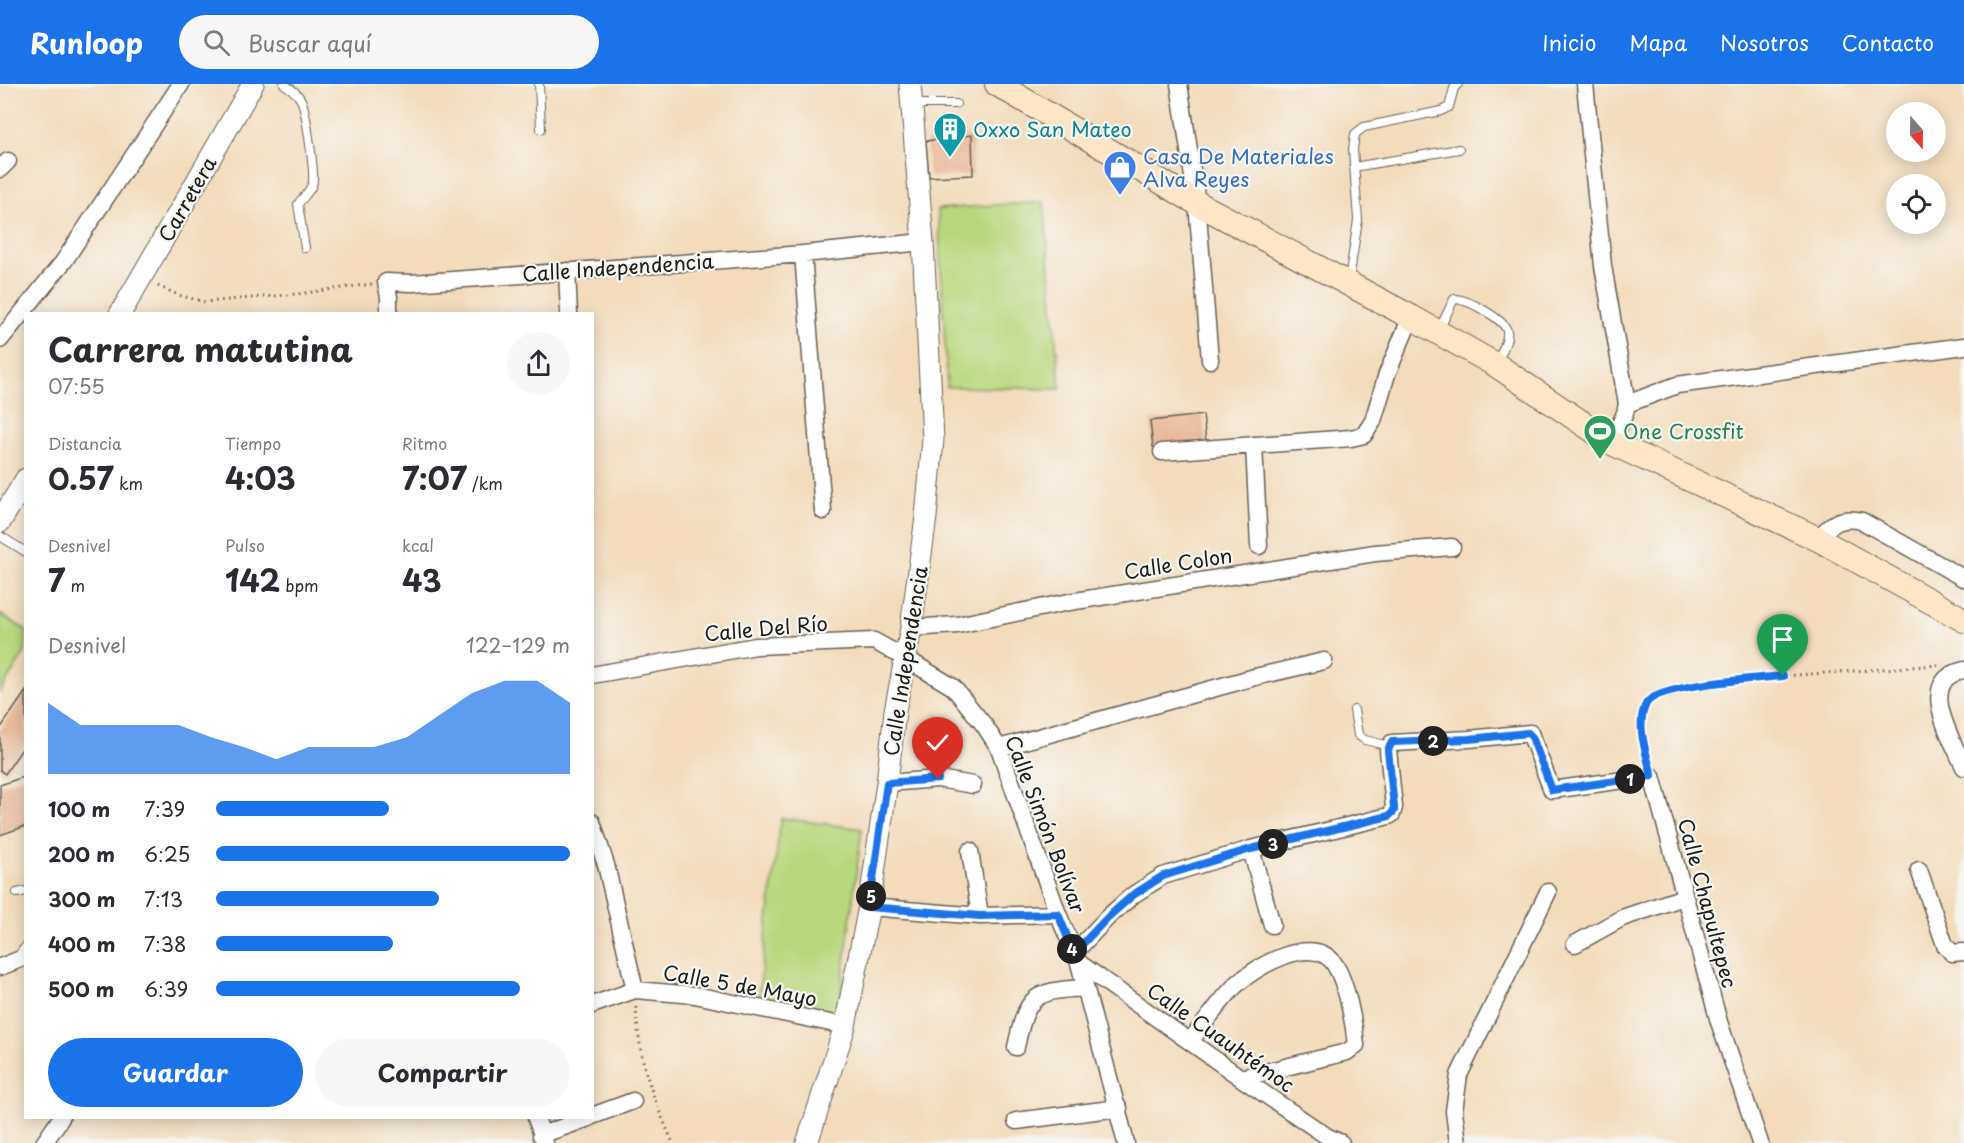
<!DOCTYPE html>
<html lang="es">
<meta charset="utf-8">
<style>
body{margin:0;font-family:"Playpen Sans",sans-serif;background:#f7f7f7;color:#2b2b33;height:100vh;display:flex;flex-direction:column;font-size:22px;white-space:nowrap}
*{box-sizing:border-box;margin:0}
p{font-size:20px;color:#7c7c81}
.icon{flex:none;width:33px;height:33px;fill:none;stroke:currentColor;stroke-width:2;stroke-linecap:round;stroke-linejoin:round}
.map{position:relative;flex:1;overflow:hidden}
.side{position:absolute;left:24px;top:228px;width:570px;height:807px;display:flex;flex-direction:column;background:#fff;border-radius:0px;box-shadow:0 3px 15px #0003}
.side>*{flex:none}
.needle{width:39px;rotate:160deg}
.buttons{position:absolute;left:1886px;top:18px;display:grid;gap:12px}
.buttons a{display:grid;place-items:center;width:60px;height:60px;border-radius:50%;background:#fff;box-shadow:0 3px 15px #0003;font-size:30px}
.pin{position:absolute;display:grid;place-items:center;width:51px;height:51px;color:#fff;margin:-62px -26px;border-radius:50% 50% 50% 0;rotate:-45deg;box-shadow:0 0 6px #0007}
.pin .icon{rotate:45deg}
.km{position:absolute;width:30px;height:30px;margin:-15px;border-radius:50%;background:#222;color:#fff;font-size:16px;line-height:30px;text-align:center}
.round{display:grid;place-items:center;flex:none;width:63px;height:63px;border-radius:32px;background:#f7f7f7}
.head{display:flex;align-items:center;justify-content:space-between;height:102px;padding:0 24px}
h1{font-size:33px;font-weight:700;line-height:45px}
.metrics{display:grid;grid-template-columns:repeat(3,1fr);gap:9px;height:102px;padding:6px 24px}
.metrics div{display:grid;align-content:center}
.metrics b{font-size:30px;font-weight:700}
.metrics small{font-size:16px;font-weight:400}
.metrics p{font-size:16px}
.chart{height:168px;padding:12px 24px}
.chart p{display:flex;justify-content:space-between}
.chart svg{width:100%;height:108px;margin-top:6px;fill:#1a73e8;opacity:.7}
.cta{display:flex;gap:12px;margin-top:auto;padding:12px 24px}
.cta a{flex:1;height:69px;border-radius:36px;background:#1a73e8;color:#fff;font-size:24px;font-weight:700;line-height:69px;text-align:center}
.cta a+a{background:#f7f7f7;color:#2b2b33}
ul{padding:0 24px;list-style:none;font-size:20px}
li{display:grid;grid-template-columns:96px 72px 1fr;align-items:center;height:45px}
li i{height:15px;border-radius:8px;background:#1a73e8}
header{display:flex;align-items:center;gap:36px;box-sizing:border-box;height:84px;padding:0 30px;background:#1a73e8;color:#fff}
header strong{font-size:28px}
nav{display:flex;gap:33px;margin-inline-start:auto;font-size:21px}
.search{width:420px;height:54px;background:#f7f7f7;display:flex;align-items:center;gap:15px;box-sizing:border-box;padding:0 21px;border-radius:33px;color:#7c7c81;font-size:22px}
.map>svg:first-child{display:block}
.green{fill:#b8d77d;stroke:#6a7a4c;stroke-width:1.5}
.building{fill:#e7b493}
.lines{fill:none;stroke-linecap:round;stroke-linejoin:round}
.service-casing{stroke:#675f54;stroke-width:10}
.minor-casing{stroke:#675f54;stroke-width:19}
.tertiary-casing{stroke:#675f54;stroke-width:23}
.secondary-casing{stroke:#675f54;stroke-width:26}
.path{stroke:#675f54;stroke-width:3;stroke-dasharray:1.5 4.5;stroke-linecap:butt}
.service{stroke:#fff;stroke-width:8}
.minor{stroke:#fff;stroke-width:16}
.tertiary{stroke:#fff;stroke-width:21}
.secondary{stroke:#fde5c5;stroke-width:24}
.route-casing{stroke:#fff;stroke-width:12}
.route{stroke:#1a73e8;stroke-width:8}
.labels{text-anchor:middle;dominant-baseline:central;stroke-width:4.5;stroke-linejoin:round;paint-order:stroke}
.culture-label{font-size:20px;fill:#0d838f;stroke:#f6f6f2;text-anchor:start}
.shop-label{font-size:20px;fill:#366cbe;stroke:#f6f6f2;text-anchor:start}
.street-label{font-size:20px;fill:#1c1c1c;stroke:#f6f6f2}
.leisure-label{font-size:20px;fill:#27864d;stroke:#f6f6f2;text-anchor:start}
</style>
<header>
<strong>Runloop</strong>
<div class="search"><svg class="icon" aria-label="search" viewBox="0 0 24 24"><circle cx="10" cy="10" r="6"/><path d="M15 15l6 6"/></svg>Buscar aquí</div>
<nav><a>Inicio</a><a>Mapa</a><a>Nosotros</a><a>Contacto</a></nav>
</header>
<div class="map">
<svg width="1964" height="1059" viewBox="0 0 1964 1059">
<rect width="100%" height="100%" fill="#f6f6f2"/>
<filter id="ink" filterUnits="userSpaceOnUse"><feTurbulence type="fractalNoise" baseFrequency=".0167" numOctaves="2"/><feDisplacementMap in="SourceGraphic" scale="12" xChannelSelector="R" yChannelSelector="G"/><feConvolveMatrix kernelMatrix="1 2 1 2 8 2 1 2 1" color-interpolation-filters="sRGB"/></filter>
<filter id="wash" filterUnits="userSpaceOnUse"><feTurbulence type="fractalNoise" baseFrequency=".008" numOctaves="4" result="noise"/><feDisplacementMap in="SourceGraphic" scale="24" xChannelSelector="R" yChannelSelector="G"/><feGaussianBlur stdDeviation="1.35" result="paint"/><feColorMatrix in="noise" values="0 0 0 0 0 0 0 0 0 0 0 0 0 0 0 0 0 1.4 0 .05"/><feComposite in="paint" operator="in"/></filter>
<g filter="url(#wash)">
<rect width="100%" height="100%" fill="#f3dbbb"/>
<path class="green" d="M1044 118 1060 305 947 303 938 125Z
M0 530 26 546 25 568 0 608Z
M781 734 862 745 838 932 757 922Z"/>
<g id="blocks">
<path class="building" d="M972 51 973 91 929 93 926 57Z
M1203 331 1206 357 1153 363 1150 337Z
M26 607V659L5 690 0 686V645Z
M26 692V742L0 751V701Z"/>
</g>
</g>
<g filter="url(#ink)">
<use href="#blocks" fill-opacity="0" stroke="#675f54" stroke-width="1.5"/>
<g class="lines">
<defs>
<path id="service" d="M284 0C291 5 297 8 301 16 306 24 314 86 313 96 313 105 303 113 298 120L305 164
M539 0 541 45
M912 20H956
M1354 83 1459 65
M1349 196 1358 136 1353 65 1355 50 1364 43 1441 27 1449 23 1454 4 1458 0
M1438 248 1454 215C1466 214 1504 235 1507 247 1509 256 1500 271 1497 279
M0 452 26 468
M1354 626 1358 651 1365 656 1389 662
M17 809 26 807
M16 875 26 862"/>
<path id="minor" d="M1179 0 1197 119 1210 276
M1585 0 1603 182 1627 320
M0 85 8 77
M803 170 823 427
M567 187 569 230
M389 230V213L386 198 412 199 803 170 923 158
M0 256 64 177 181 0
M1612 359 1625 329 1627 320 1677 301 1964 262
M1254 361 1259 462
M1162 368 1351 354 1364 351 1373 337 1387 290 1411 233
M1818 455C1831 439 1841 432 1862 437L1963 494
M911 544 957 541 1069 518 1375 469 1452 463
M1964 586C1915 596 1952 655 1964 683
M592 591 756 562 874 557 905 574 953 603 984 641 999 664 1058 830 1079 879 1126 1059
M999 664 1255 593 1324 577
M887 699 938 695 973 701
M592 738 606 781 635 906
M1251 765 1272 841
M970 767 980 832
M1919 786 1945 861 1952 869 1964 868
M869 823 980 832 1058 830
M1575 860 1622 834 1684 813
M1074 869 1108 833 1133 811 1163 792 1251 765 1389 732 1392 730 1394 723 1388 666 1392 659 1469 655 1530 649 1552 706 1652 692 1719 938 1760 1059
M1079 879 1241 994 1328 1053 1341 1059
M0 883 26 873
M592 921 635 906 695 911 845 942
M1190 957C1205 939 1218 920 1234 903 1253 884 1314 847 1335 881 1347 900 1354 939 1356 961L1347 968 1241 994
M1016 963C1027 912 1032 907 1084 904
M592 1032 633 1017
M536 1034 545 1059
M1016 1037 1119 1024
M541 1051 589 1034
M44 1059 61 1034
M1458 1059 1454 1027 1459 991 1548 808"/>
<path id="tertiary" d="M120 230 253 0
M0 438 26 395
M807 1059 845 942 869 823 887 699 895 627 911 544 926 433 933 355 923 158 910 0"/>
<path id="secondary" d="M997 0 1197 119 1411 233 1496 281 1612 359 1818 455 1964 536"/>
</defs>
<use href="#service" class="service-casing"/>
<use href="#minor" class="minor-casing"/>
<use href="#tertiary" class="tertiary-casing"/>
<use href="#secondary" class="secondary-casing"/>
<path class="path" d="M158 202 178 211 205 218 297 210 372 200
M1648 676 1642 639 1646 618 1657 610 1675 605 1783 592 1939 581
M636 923C639 978 651 1009 673 1059"/>
<use href="#service" class="service"/>
<use href="#minor" class="minor"/>
<use href="#tertiary" class="tertiary"/>
<use href="#secondary" class="secondary"/>
</g>
</g>
<g class="lines" filter="url(#ink)">
<defs>
<path id="route" d="M938 695 887 699 869 823 980 832 1058 830 1074 869 1108 833 1133 811 1163 792 1251 765 1389 732 1394 727V723L1388 666 1392 658 1469 655 1528 649 1532 653 1552 706 1652 692C1647 671 1635 641 1646 620 1655 601 1759 594 1783 592"/>
</defs>
<use href="#route" class="route-casing"/>
<use href="#route" class="route"/>
</g>
<defs>
<symbol id="building-pin" viewBox="-11 -11 22 30"><path d="M0 17L-7.5 6A9.5 9.5 0 1 1 7.5 6Z" fill="#0f9aa8" stroke="#f6f6f2"/><path d="M-4-6H4V6H1V3H-1V6H-4ZM-2.5-4.3h1.7v1.8h-1.7ZM.8-4.3h1.7v1.8H.8ZM-2.5-1h1.7V.8h-1.7ZM.8-1h1.7V.8H.8Z" fill="#fff"/></symbol>
<symbol id="shop-pin" viewBox="-11 -11 22 30"><path d="M0 17L-7.5 6A9.5 9.5 0 1 1 7.5 6Z" fill="#3f7fe0" stroke="#f6f6f2"/><path d="M-5-2.5h2.3a2.7 3.5 0 0 1 5.4 0H5L5.5 6h-11ZM-1.5-2.5h3a1.5 2.3 0 0 0-3 0Z" fill="#fff"/></symbol>
<symbol id="stadium-pin" viewBox="-11 -11 22 30"><path d="M0 17L-7.5 6A9.5 9.5 0 1 1 7.5 6Z" fill="#2e9e5b" stroke="#f6f6f2"/><path d="M0-5a6.5 5 0 1 0 0 10a6.5 5 0 1 0 0-10ZM-3.5-1.8h7v3.6h-7Z" fill="#fff"/></symbol>
</defs>
<g fill-rule="evenodd">
<use href="#building-pin" x="931" y="26" width="38" height="52"/>
<use href="#shop-pin" x="1101" y="64" width="38" height="52"/>
<use href="#stadium-pin" x="1581" y="328" width="38" height="52"/>
</g>
<g class="labels">
<g class="culture-label">
<text x="973" y="45">Oxxo San Mateo</text>
</g>
<g class="shop-label">
<text x="1143" y="72">Casa De Materiales<tspan x="1143" dy="23">Alva Reyes</tspan></text>
</g>
<g class="street-label">
<text transform="translate(187 115) rotate(-60)">Carretera</text>
<text transform="translate(618 183) rotate(-4)">Calle Independencia</text>
<text transform="translate(1178 479) rotate(-9)">Calle Colon</text>
<text transform="translate(766 544) rotate(-5)">Calle Del Río</text>
<text transform="translate(905 577) rotate(-81)">Calle Independencia</text>
<text transform="translate(1046 740) rotate(69)">Calle Simón Bolívar</text>
<text transform="translate(1708 819) rotate(75)">Calle Chapultepec</text>
<text transform="translate(740 901) rotate(10)">Calle 5 de Mayo</text>
<text transform="translate(1221 953) rotate(35)">Calle Cuauhtémoc</text>
</g>
<g class="leisure-label">
<text x="1623" y="347">One Crossfit</text>
</g>
</g>
</svg>
<div class="buttons">
<a><svg class="needle" viewBox="-14 -14 28 28"><path d="M0-13l5 13h-10z" fill="#e53935"/><path d="M0 13l5-13h-10z" fill="#7c7c81"/></svg></a>
<a><svg class="icon" aria-label="locate" viewBox="0 0 24 24"><circle cx="12" cy="12" r="6"/><path d="M12 2v4M12 18v4M2 12h4M18 12h4"/></svg></a>
</div>
<div class="pin" style="left:1783px;top:592px;background:#1e9e55"><svg class="icon" aria-label="arrive" viewBox="0 0 24 24"><path d="M6 21V4h12l-3 4 3 4H6"/></svg></div>
<div class="pin" style="left:938px;top:695px;background:#d93025"><svg class="icon" aria-label="check" viewBox="0 0 24 24"><path d="M5 12l5 5 9-10"/></svg></div>
<b class="km" style="left:1630px;top:695px">1</b>
<b class="km" style="left:1433px;top:657px">2</b>
<b class="km" style="left:1273px;top:760px">3</b>
<b class="km" style="left:1072px;top:865px">4</b>
<b class="km" style="left:871px;top:812px">5</b>
<section class="side">
<div class="head"><div><h1>Carrera matutina</h1><p>07:55</p></div><a class="round"><svg class="icon" aria-label="share" viewBox="0 0 24 24"><path d="M12 15V3M7 8l5-5 5 5M5 13v7h14v-7"/></svg></a></div>
<div class="metrics">
<div><p>Distancia</p><b>0.57<small> km</small></b></div>
<div><p>Tiempo</p><b>4:03</b></div>
<div><p>Ritmo</p><b>7:07<small> /km</small></b></div>
</div>
<div class="metrics">
<div><p>Desnivel</p><b>7<small> m</small></b></div>
<div><p>Pulso</p><b>142<small> bpm</small></b></div>
<div><p>kcal</p><b>43</b></div>
</div>
<div class="chart"><p><span>Desnivel</span>122–129 m</p>
<svg viewBox="0 0 160 44" preserveAspectRatio="none"><path d="M0 44V15L10 24L20 24L30 24L40 24L50 29L60 33L70 38L80 33L90 33L100 33L110 29L120 20L130 11L140 6L150 6L160 15V44z"/></svg>
</div>
<ul>
<li><b>100 m</b>7:39<i style="width:49%"></i></li>
<li><b>200 m</b>6:25<i style="width:100%"></i></li>
<li><b>300 m</b>7:13<i style="width:63%"></i></li>
<li><b>400 m</b>7:38<i style="width:50%"></i></li>
<li><b>500 m</b>6:39<i style="width:86%"></i></li>
</ul>
<div class="cta"><a>Guardar</a><a>Compartir</a></div>
</section>
</div>
